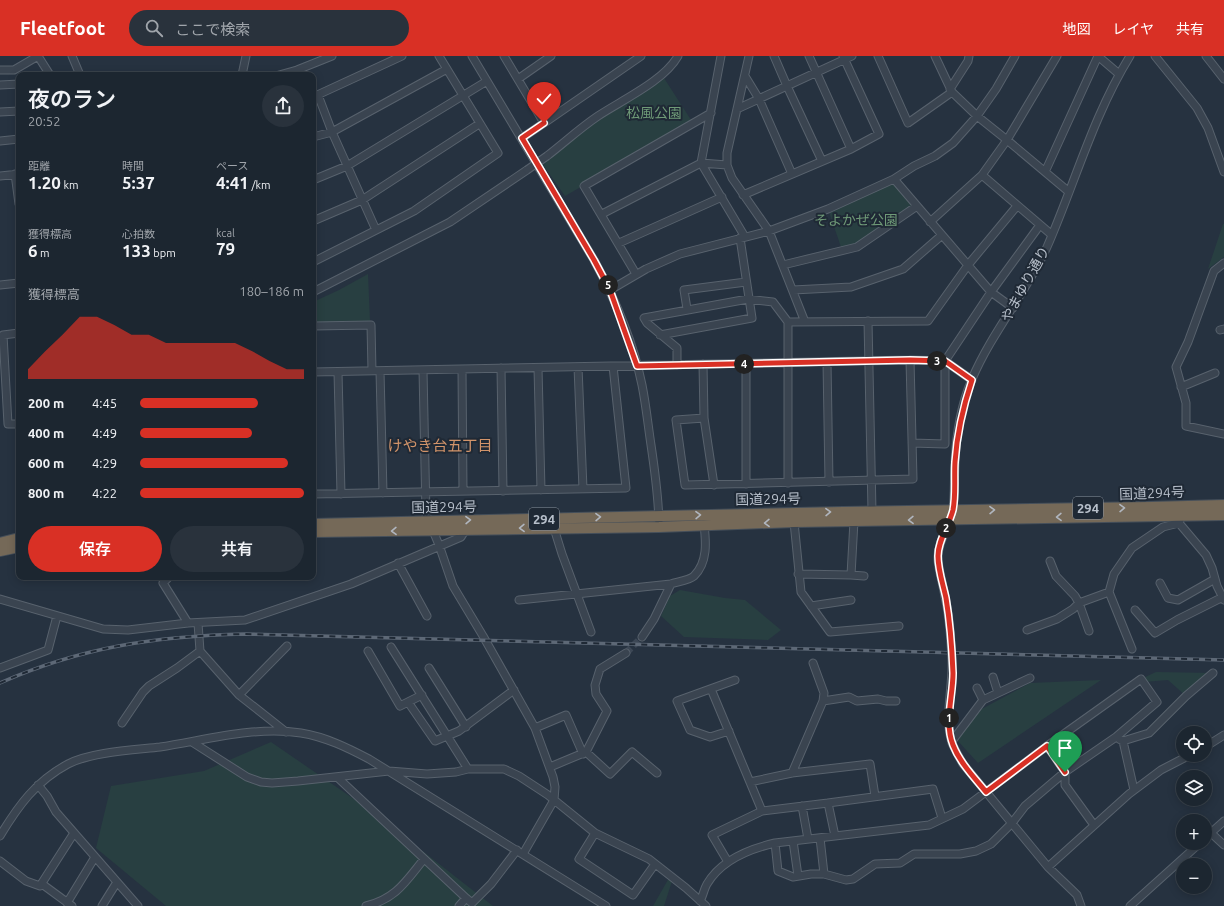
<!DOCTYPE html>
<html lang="ja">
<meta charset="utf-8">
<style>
body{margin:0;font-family:Ubuntu,"Noto Sans JP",sans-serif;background:#29323c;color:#f1f3f6;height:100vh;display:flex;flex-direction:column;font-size:15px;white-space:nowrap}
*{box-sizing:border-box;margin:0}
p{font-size:13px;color:#a0a5ab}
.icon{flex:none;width:22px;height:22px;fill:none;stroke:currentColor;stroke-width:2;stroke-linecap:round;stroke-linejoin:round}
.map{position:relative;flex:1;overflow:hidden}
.panel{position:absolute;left:16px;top:16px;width:300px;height:508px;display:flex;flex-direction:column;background:#1c2630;border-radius:8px;box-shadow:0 2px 10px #0003,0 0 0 1px #3a434c}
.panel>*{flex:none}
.fabs{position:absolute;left:1176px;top:670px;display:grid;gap:8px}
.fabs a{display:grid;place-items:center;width:36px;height:36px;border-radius:50%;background:#1c2630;box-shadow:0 2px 10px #0003,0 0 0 1px #3a434c;font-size:20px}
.pin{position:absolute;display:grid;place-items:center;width:34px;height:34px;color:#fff;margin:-41px -17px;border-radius:50% 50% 50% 0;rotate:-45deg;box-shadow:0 0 4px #0007}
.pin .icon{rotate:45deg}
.km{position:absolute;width:20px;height:20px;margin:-10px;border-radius:50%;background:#222;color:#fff;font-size:11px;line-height:20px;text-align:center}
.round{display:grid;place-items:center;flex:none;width:42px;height:42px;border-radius:21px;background:#29323c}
.overview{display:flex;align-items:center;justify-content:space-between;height:68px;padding:0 12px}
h1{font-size:22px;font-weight:600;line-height:30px}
.figures{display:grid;grid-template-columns:repeat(3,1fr);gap:6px;height:68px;padding:4px 12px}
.figures div{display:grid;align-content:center}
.figures b{font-size:17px;font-weight:600}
.figures small{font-size:11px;font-weight:400}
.figures p{font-size:11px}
.chart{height:112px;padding:8px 12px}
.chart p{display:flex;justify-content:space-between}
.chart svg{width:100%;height:72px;margin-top:4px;fill:#d93025;opacity:.7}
.cta{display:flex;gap:8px;margin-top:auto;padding:8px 12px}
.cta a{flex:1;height:46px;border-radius:24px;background:#d93025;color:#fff;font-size:16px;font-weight:600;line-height:46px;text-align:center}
.cta a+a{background:#29323c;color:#f1f3f6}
ul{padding:0 12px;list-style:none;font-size:13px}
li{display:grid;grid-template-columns:64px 48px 1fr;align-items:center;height:30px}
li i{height:10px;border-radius:5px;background:#d93025}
header{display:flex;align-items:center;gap:24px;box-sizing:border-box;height:56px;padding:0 20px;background:#d93025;color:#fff}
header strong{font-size:19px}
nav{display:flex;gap:22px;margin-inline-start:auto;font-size:14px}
.search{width:280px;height:36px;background:#29323c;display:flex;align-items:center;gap:10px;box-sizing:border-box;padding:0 14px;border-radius:22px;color:#a0a5ab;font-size:15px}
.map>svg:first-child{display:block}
.green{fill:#283f41}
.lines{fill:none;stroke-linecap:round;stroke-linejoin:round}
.minor-tunnel{stroke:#3c4755;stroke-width:7;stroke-dasharray:7 3.5;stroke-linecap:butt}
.minor-casing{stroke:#58626d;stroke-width:9}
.highway-casing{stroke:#454f5a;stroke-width:12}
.minor{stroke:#3a4450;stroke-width:7}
.highway{stroke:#756958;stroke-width:10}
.rail-casing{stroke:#5d6876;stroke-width:3.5}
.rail{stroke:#1f2935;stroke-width:2;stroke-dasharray:6;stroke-linecap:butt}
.minor-bridge-casing{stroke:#58626d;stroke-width:9;stroke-linecap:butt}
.minor-bridge{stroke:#3a4450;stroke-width:7}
.oneway{stroke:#b0b6bf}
.route-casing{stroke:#fff;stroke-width:8}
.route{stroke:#d93025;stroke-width:5}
.labels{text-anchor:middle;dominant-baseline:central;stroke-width:4;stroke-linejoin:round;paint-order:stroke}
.shield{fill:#1f2935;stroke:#89929d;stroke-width:1}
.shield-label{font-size:13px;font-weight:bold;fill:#b7bfca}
.park-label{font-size:14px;fill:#6f9a77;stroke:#1f2935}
.street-label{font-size:14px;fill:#b7bfca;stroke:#1f2935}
.neighbourhood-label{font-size:15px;fill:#d2946a;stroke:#1f2935}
</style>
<header>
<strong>Fleetfoot</strong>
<div class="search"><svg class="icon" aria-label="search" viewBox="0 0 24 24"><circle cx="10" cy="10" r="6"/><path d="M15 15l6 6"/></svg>ここで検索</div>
<nav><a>地図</a><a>レイヤ</a><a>共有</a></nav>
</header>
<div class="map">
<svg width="1224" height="850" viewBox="0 0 1224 850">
<rect width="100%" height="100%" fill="#263240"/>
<path class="green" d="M662 19 693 67 565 140 543 109 596 61Z
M894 123 917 150 857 191 842 194 828 153Z
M1223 168H1224V201L1208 213Z
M368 218 370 265 313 268V246L339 234Z
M680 534 725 542 745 544 781 574 768 584 684 581 661 560 670 540Z
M1156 616 1213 617 1186 640 1168 624 1143 626 1141 623Z
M1101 624 978 707 957 684 978 655 1030 627Z
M271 686 370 754 493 850H166L96 792 111 730 204 715Z
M669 822 672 825 664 850H653Z"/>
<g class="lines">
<path class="minor-tunnel" d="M626 597 642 581"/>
<defs>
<path id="minor" d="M38 0 50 19
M72 0 80 19
M472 0 594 204C615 243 633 285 642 329 646 349 648 369 651 389 655 416 659 443 659 471
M504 0 544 67 522 82
M721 0 701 107 745 181
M749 0 727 97V109L732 122 769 175 805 266
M774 0 787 30 822 105
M809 0 851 93
M878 0 908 67 952 36
M935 0 952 36 977 60 1007 84 1069 136
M1098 0 1119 18
M1155 0 1197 52 1208 72 1224 116
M1206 0 1224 23
M0 14H14L38 0
M242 19 246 0
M279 19 297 14 332 0
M745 20 759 43 792 118
M518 23 551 0
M0 29 19 28
M950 33 968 5 969 0
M318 39 332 76 376 174
M313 41 402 0
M737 53 852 0
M0 56 19 55
M544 67 641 0
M313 81 332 76 447 13
M0 85 19 83
M547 100C564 87 580 72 598 60 622 44 664 25 678 0
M1045 116 1098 0
M15 118 19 148
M982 119 1052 179
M0 120 19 118
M894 123 991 236 1013 252
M313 124 347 110 487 25
M743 139 851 93 879 78 843 0
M602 158 701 107 727 109
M313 165 362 144 479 68
M930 166 982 119 1007 84 1057 0
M619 187 722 141
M313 206 414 155 498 97 439 0
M1224 207 1214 215 1188 286 1176 311 1186 347V370L1224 378
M783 209 857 191 917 150
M636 218 584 130 711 57
M0 229 19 227
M610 234 646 213 680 198 769 175 828 153 894 123 914 110 935 100 953 87 977 60 996 33 1015 0
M793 234 851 231 903 213 942 179
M313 236 450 166 527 114
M687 253 684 234 746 226
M868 265 872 455
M788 266 928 265 968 209 1017 150
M313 270 371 269 372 315
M1220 274 1224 273
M19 277 3 279 8 368H19
M660 279 752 262 740 182
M827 306 829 426
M703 308 704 362 714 429
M746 308V428
M677 309V292L647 267 644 262 748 243 773 246 788 266V427
M578 311 583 433
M501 312 503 435
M538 312 541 434
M462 313 463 435
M423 314 426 458 439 489 453 530 483 580 535 672 553 721 555 731 554 744 523 798
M380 315 383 437
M313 316 910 304 945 305 972 324
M338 316 341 438
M1181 331 1215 317
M704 362 676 364 685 429 913 423 910 304
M912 387 945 388V305L991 236 1040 169
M313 438 626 432 613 310
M1180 464 1179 467 1206 499 1212 512 1217 530 1224 544
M794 466 801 536 830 576 899 570
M553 469 562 498 591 576
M1050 505 1056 520 1075 540 1079 547 1089 575
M398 507 427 560
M798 518 851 519 854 465
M851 519 864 520
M169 521 163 527 188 567
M1160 527 1168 542 1178 544 1215 523
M0 543 103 573 128 574 188 567 245 564 351 528 461 481 466 473
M519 544 671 528C677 526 690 524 694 520 708 506 706 486 704 468
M811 550 851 544
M1135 554 1155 577 1177 564 1223 541
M1027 574 1057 563 1073 553 1079 547 1109 536
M642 581 654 563 671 528
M391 591 468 713
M1132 593 1109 536 1114 518 1132 492 1163 471 1179 467
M200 595 239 639 286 676
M368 595 400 650 422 639
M0 612 48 594 57 560
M429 612 466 671
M993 621 998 637
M977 632 983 644
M711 633 762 755
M239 639 287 590
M823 645 849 641 857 645 878 643 886 645H896
M408 646 435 685 459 675 514 634
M122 667 143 636 149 630 177 612 200 595 198 567
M535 672 566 659 583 698
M729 675 710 681 690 674 677 645 735 624
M1119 683 1123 685 1134 734
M952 685 983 644 1030 622
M1123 685 1149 677 1186 640 1213 617
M192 686 247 721 261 726 272 727 298 725 389 715 427 718 456 716 468 713H504L519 720 548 739 595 777 649 803 686 832 706 850
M1047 690 1065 716V729L1094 769
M1205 691 1224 679
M586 696 607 655 596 638 595 629 600 613 626 597
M550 711 586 696 610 718 632 696 657 717
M792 717 823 645 824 637 813 607
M337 721 466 842
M750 726 792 717 870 708 875 740
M38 729 47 740 56 756 138 850
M828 747 933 733 942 762
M802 750 808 783
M595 777 579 803 633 839 655 808
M1211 777 1224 789
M0 780C18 750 36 725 68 708 91 696 133 694 160 691 206 684 254 670 301 677 326 681 348 692 369 703L606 850
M1205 782 1224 765
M793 785 798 820
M775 787 778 815 793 821 811 818H824
M0 805 26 825 40 830 74 777
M728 806 712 779 762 755 828 747 835 780
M1048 811 1129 738 1161 714 1190 699
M42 828 72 850
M700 845C703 840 704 833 707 828 721 804 749 793 775 787L929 769 963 753 1047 690 1141 623 1157 646 1116 681 1065 716 1025 750 1012 767 991 788 976 795 960 798H914L900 807 875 808 853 823 846 824 824 818 820 782
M67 847 95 801
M102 850 117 826
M366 850C396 843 406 825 424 803
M459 850 466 842 472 847 491 828 517 794
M1081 850 1077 839 1074 836 1048 811 963 708C959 701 955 694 952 687 944 661 953 632 952 605 951 584 950 561 945 541 943 528 939 516 938 504 937 485 950 471 953 453 955 438 954 423 955 408 956 379 961 349 972 323 992 276 1026 237 1047 191 1075 127 1093 60 1130 0
M1130 850 1200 787"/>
<path id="highway" d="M313 468 843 456 1151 451 1224 449
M313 476 659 471 794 466 1224 459
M0 487 19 482
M0 495 19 491"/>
</defs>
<use href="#minor" class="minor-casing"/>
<use href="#highway" class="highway-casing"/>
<use href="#minor" class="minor"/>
<use href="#highway" class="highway"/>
<defs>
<path id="rail" d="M0 627C81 591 157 580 245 578L1224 604"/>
</defs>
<use href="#rail" class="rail-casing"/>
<use href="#rail" class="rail"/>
<defs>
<path id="minor-bridge" d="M527 114 547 100"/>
</defs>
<use href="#minor-bridge" class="minor-bridge-casing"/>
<use href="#minor-bridge" class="minor-bridge"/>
</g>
<defs><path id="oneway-chevron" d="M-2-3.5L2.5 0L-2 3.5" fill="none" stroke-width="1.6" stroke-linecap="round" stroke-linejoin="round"/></defs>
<g class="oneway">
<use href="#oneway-chevron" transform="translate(1122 452) rotate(-1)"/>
<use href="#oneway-chevron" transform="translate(992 454) rotate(-1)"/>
<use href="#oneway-chevron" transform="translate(828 456) rotate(-1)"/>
<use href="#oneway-chevron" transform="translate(698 459) rotate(-1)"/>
<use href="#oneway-chevron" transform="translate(598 461) rotate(-1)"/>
<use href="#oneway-chevron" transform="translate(1059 461) rotate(179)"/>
<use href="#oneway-chevron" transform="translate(468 464) rotate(-1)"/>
<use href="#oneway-chevron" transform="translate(911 464) rotate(179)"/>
<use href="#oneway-chevron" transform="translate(767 467) rotate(179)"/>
<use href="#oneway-chevron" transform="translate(522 472) rotate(179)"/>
<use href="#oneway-chevron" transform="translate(394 475) rotate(179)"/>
</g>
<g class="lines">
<defs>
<path id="route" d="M544 67 522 82 594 204 610 234 637 310 910 304 945 305 972 324C963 351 957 377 955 406 954 422 956 439 953 454 949 470 938 484 938 500 938 514 943 528 946 542 950 566 952 592 953 617 953 641 944 666 953 689 960 707 974 721 986 736L1047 690 1065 716"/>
</defs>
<use href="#route" class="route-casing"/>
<use href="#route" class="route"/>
</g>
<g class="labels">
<g class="shield">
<rect x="1073" y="441" width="30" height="22" rx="3"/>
<rect x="529" y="452" width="30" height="22" rx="3"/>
</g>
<g class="shield-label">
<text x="1088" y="452">294</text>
<text x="544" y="463">294</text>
</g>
<g class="park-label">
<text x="654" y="57">松風公園</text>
<text x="856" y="164">そよかぜ公園</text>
</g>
<g class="street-label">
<text transform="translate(1025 228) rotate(-61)">やまゆり通り</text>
<text transform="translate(1152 437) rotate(-2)">国道294号</text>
<text transform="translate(768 443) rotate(-1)">国道294号</text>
<text transform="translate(444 451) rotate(-1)">国道294号</text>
</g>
<g class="neighbourhood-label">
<text x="440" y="389">けやき台五丁目</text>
</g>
</g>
</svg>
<div class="fabs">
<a><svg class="icon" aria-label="locate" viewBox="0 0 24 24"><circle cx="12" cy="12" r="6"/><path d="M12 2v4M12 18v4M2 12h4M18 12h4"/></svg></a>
<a><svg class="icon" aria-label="layers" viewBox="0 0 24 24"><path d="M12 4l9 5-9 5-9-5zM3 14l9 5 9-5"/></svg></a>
<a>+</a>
<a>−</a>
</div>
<div class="pin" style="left:1065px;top:716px;background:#1e9e55"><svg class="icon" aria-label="arrive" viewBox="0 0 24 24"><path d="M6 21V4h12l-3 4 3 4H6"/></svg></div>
<div class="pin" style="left:544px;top:67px;background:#d93025"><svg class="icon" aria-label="check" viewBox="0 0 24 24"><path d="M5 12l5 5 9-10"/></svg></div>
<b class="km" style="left:949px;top:662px">1</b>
<b class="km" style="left:946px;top:472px">2</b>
<b class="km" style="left:937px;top:305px">3</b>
<b class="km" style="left:744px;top:308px">4</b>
<b class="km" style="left:608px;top:229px">5</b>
<section class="panel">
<div class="overview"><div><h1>夜のラン</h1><p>20:52</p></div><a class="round"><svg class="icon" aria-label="share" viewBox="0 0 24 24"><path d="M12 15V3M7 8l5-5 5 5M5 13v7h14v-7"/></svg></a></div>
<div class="figures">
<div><p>距離</p><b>1.20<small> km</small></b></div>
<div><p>時間</p><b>5:37</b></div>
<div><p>ペース</p><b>4:41<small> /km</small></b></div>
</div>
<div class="figures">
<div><p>獲得標高</p><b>6<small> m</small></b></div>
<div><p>心拍数</p><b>133<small> bpm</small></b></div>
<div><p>kcal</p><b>79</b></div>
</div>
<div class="chart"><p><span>獲得標高</span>180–186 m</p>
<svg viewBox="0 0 160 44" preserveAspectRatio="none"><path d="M0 44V38L10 27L20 17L30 6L40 6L50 11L60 17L70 17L80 22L90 22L100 22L110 22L120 22L130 27L140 33L150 38L160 38V44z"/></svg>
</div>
<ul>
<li><b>200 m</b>4:45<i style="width:72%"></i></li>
<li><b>400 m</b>4:49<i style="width:68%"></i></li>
<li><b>600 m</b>4:29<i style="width:90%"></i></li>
<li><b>800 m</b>4:22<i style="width:100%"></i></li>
</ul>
<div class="cta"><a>保存</a><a>共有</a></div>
</section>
</div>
